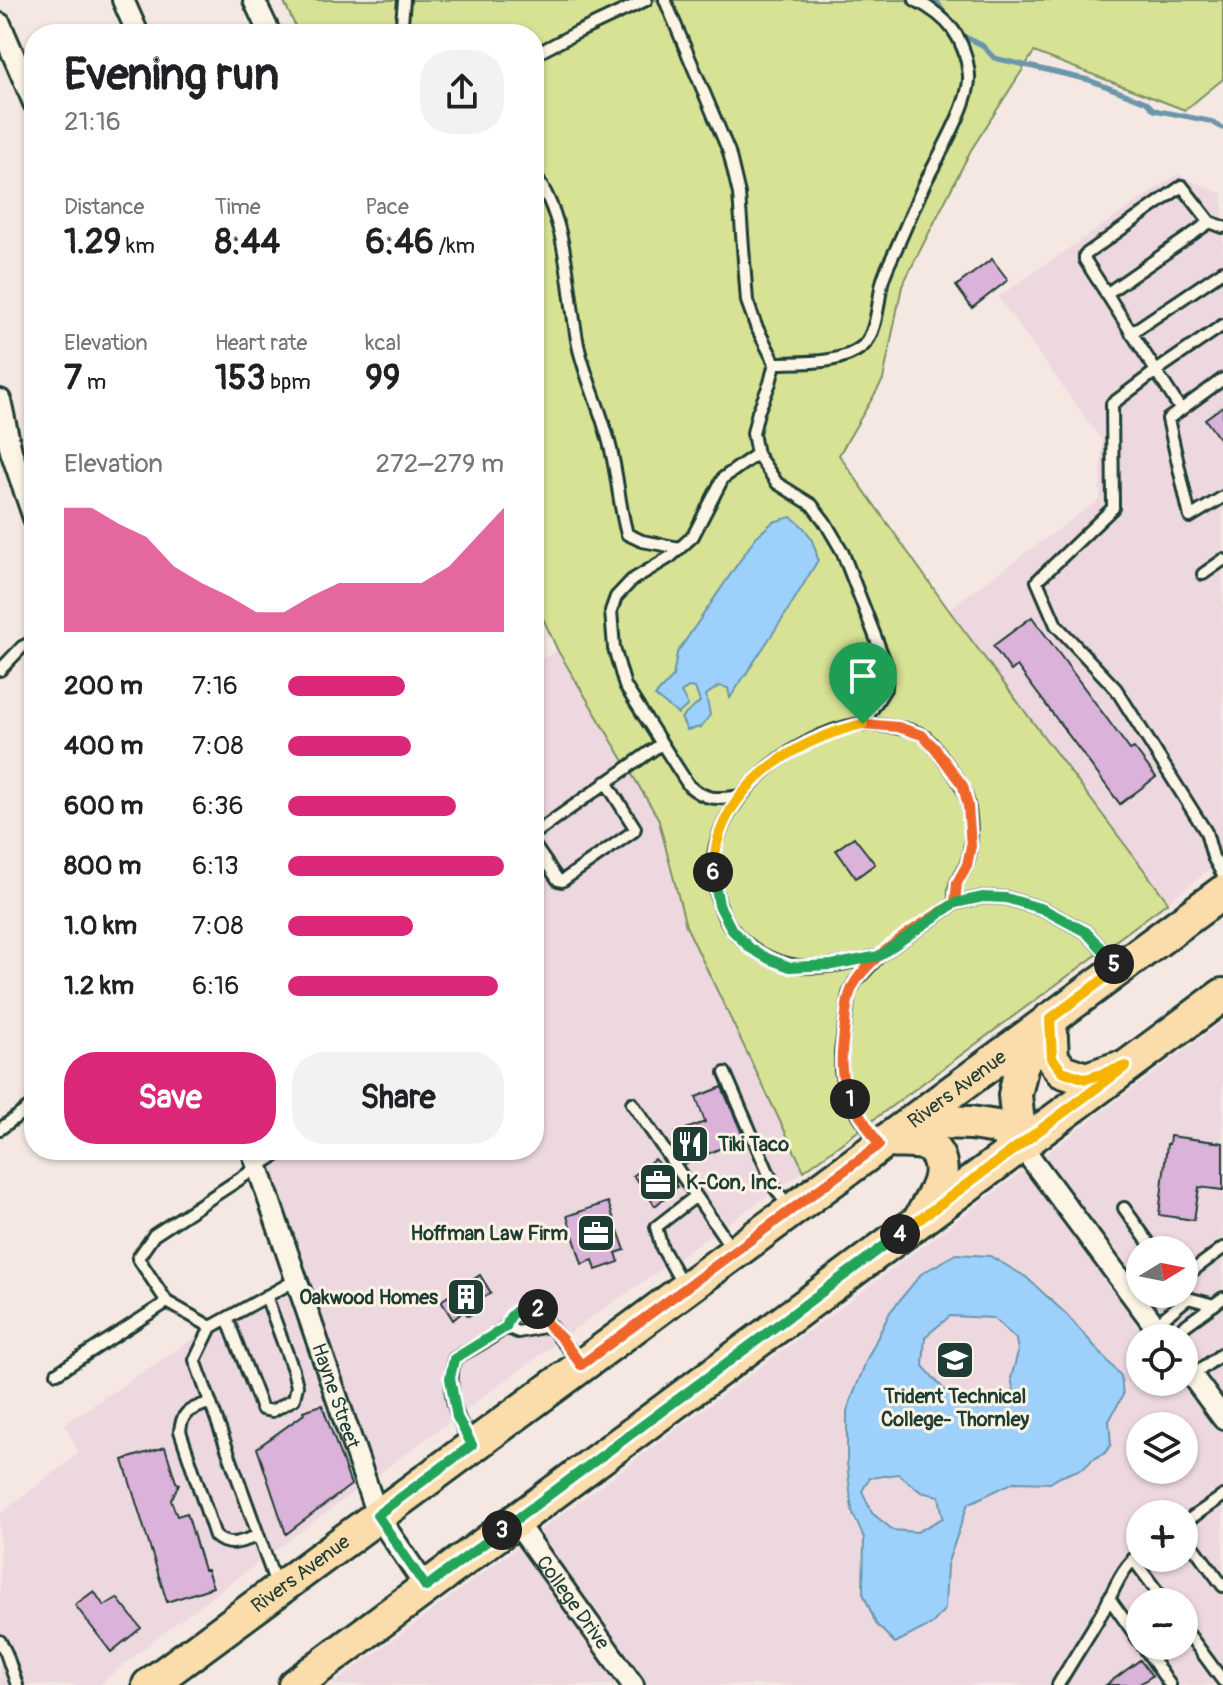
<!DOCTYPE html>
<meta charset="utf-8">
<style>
body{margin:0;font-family:Pangolin,sans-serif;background:#f2f2f2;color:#202124;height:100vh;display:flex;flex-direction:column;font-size:30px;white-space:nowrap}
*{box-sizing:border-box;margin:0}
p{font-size:26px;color:#757577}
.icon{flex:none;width:44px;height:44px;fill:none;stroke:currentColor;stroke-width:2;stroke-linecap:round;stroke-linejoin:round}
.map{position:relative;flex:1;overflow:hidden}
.drawer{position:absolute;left:24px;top:24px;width:520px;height:1136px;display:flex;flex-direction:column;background:#fff;border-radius:32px;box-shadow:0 2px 6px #0004}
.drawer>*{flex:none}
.needle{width:52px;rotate:80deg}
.tools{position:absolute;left:1126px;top:1236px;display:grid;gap:16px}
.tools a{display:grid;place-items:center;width:72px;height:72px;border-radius:50%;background:#fff;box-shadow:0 2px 6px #0004;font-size:40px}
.pin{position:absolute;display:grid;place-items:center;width:68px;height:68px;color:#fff;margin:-82px -34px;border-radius:50% 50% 50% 0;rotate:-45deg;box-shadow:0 0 8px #0007}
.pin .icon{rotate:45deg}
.km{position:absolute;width:40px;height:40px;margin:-20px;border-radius:50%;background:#222;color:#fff;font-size:22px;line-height:40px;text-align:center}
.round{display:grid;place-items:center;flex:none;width:84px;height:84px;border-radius:32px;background:#f2f2f2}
.headline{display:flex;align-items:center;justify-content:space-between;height:136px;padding:0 40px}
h1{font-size:44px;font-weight:700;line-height:60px}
.metrics{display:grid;grid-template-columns:repeat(3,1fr);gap:12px;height:136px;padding:8px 40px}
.metrics div{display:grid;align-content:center}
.metrics b{font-size:34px;font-weight:700}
.metrics small{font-size:22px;font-weight:400}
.metrics p{font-size:22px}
.chart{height:224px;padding:16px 40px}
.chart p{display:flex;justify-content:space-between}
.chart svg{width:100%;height:144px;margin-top:8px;fill:#db2777;opacity:.7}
.action{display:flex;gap:16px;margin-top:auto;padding:16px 40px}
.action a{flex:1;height:92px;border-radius:32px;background:#db2777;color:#fff;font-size:32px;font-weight:700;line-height:92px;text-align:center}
.action a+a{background:#f2f2f2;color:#202124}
ul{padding:0 40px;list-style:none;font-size:26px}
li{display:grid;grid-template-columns:128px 96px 1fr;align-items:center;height:60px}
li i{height:20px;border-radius:10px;background:#db2777}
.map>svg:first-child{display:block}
.built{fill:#edd8e0;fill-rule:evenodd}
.green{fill:#d7e295;stroke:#7b9064;stroke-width:2}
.water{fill:#9dd1fb;stroke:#6b96ab;stroke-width:2;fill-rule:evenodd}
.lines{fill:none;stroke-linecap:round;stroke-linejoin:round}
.stream{stroke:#6b96ab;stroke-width:5}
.building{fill:#dbb2d9;stroke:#1f3d34;stroke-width:2}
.lane-casing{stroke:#1f3d34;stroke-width:16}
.street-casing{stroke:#1f3d34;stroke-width:26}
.primary-casing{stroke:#1f3d34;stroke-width:38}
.lane{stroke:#fcf5e5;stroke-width:10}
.street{stroke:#fcf5e5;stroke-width:20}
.primary{stroke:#fbdcab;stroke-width:32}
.split-1-casing{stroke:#fff;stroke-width:16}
.split-2-casing{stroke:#fff;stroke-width:16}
.split-3-casing{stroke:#fff;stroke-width:16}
.split-4-casing{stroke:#fff;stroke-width:16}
.split-5-casing{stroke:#fff;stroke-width:16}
.split-6-casing{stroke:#fff;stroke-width:16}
.split-7-casing{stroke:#fff;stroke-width:16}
.split-1{stroke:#f0652b;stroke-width:10}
.split-2{stroke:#f0652b;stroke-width:10}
.split-3{stroke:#22a559;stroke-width:10}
.split-4{stroke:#22a559;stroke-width:10}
.split-5{stroke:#f5b400;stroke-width:10}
.split-6{stroke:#22a559;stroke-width:10}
.split-7{stroke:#f5b400;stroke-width:10}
.labels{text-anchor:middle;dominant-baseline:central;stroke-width:6;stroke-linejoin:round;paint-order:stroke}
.street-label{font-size:20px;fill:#1f3d34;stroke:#fcf5e5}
.poi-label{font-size:20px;font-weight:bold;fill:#1f3d34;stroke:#fcf5e5;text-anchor:start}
</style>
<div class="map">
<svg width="1223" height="1685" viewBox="0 0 1223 1685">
<rect width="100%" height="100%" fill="#f5e8e3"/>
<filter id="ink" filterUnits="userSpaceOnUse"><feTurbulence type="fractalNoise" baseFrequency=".0125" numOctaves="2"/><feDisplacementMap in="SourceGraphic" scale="16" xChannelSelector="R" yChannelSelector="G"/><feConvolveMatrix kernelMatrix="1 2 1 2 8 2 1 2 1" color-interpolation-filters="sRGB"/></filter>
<g filter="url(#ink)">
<path class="built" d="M1177 174 1223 194V859L1168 902 948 609 1100 499 1102 441 998 297Z
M558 651 658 818 686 926 804 1171 592 1317 171 1627 99 1685H0V1514L79 1453 64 1424 211 1327 296 1280 251 1150H534V662Z
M1223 1021V1685H332L863 1291ZM1140 1250H1184V1294H1140ZM1140 1338H1184V1382H1140ZM1140 1426H1184V1470H1140ZM1140 1514H1184V1558H1140ZM1140 1602H1184V1646H1140Z"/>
<path class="green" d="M283 0H1223V79L1185 110 1034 52 971 150 902 286 883 380 839 455 948 609 1168 902 804 1171 686 926 658 818 558 651 534 599V34H299Z"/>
<path class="water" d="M791 517C808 528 814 541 818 560L785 615 730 698 728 688 719 686 706 695 710 715 701 727 687 730 681 718 700 702 695 688 688 687 681 693 688 705 678 714 655 696 673 677 677 653 756 537 773 522Z
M956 1254 990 1256 1026 1277 1066 1314 1121 1376 1123 1395 1109 1421 1111 1445 1105 1453 1092 1460 1084 1468 1060 1477 1050 1483 1014 1482 968 1504 947 1565 945 1609 932 1624 895 1643 876 1624 863 1593 864 1538 852 1511 847 1462V1411L867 1359 890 1312 921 1274ZM950 1316 993 1318 1016 1339 1018 1352 1011 1378 1016 1401 993 1407 948 1394 923 1366 925 1337ZM898 1474 921 1492 939 1496 943 1518 917 1532 893 1530 872 1513 862 1491 870 1478Z"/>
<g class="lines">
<path class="stream" d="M936 0 948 19
M959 34 982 45 994 58 1089 80 1146 102 1154 110 1209 121 1223 128"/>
</g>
<path class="building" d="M992 259 1008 280 972 308 956 286Z
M1223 406V444L1205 419Z
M1032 617 1130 750 1134 748 1156 777 1120 804 1017 666 1011 671 993 646Z
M854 837 875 864 856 878 836 850Z
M722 1087 744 1138 685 1164 675 1133 705 1122 696 1097Z
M1170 1136 1223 1143V1190L1199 1187 1194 1220 1159 1215 1167 1144H1169Z
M654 1159 676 1182 675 1183 677 1187 655 1206 647 1194 649 1193 633 1176Z
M608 1202 625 1250 616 1253 619 1262 596 1270 593 1260 582 1264 567 1216Z
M480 1275 491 1293 479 1301 482 1308 468 1316 464 1311 453 1320 441 1301Z
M322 1405 351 1485 286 1534 257 1448 304 1414 303 1411Z
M165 1447 176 1482 179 1484 171 1500 177 1516 187 1513 204 1570H207L213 1587 167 1602 123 1460Z
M94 1591 104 1606 117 1598 141 1628 111 1652 75 1605Z
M1140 1660 1152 1676 1138 1685H1106Z"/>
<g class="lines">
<defs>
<path id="lane" d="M665 0 729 152 739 194 747 301 756 326 775 363 770 383 758 412 753 433 757 454 777 483 812 505 825 522 842 551 887 667 886 687 863 724
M401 34 404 0
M534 55 576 33 646 0
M534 174C569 222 567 289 578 345 586 381 603 414 611 450 618 478 619 506 627 534L642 541 680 548
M1106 294 1210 222
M1223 325 1156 371 1112 404 1113 508 1037 581 1056 625 1116 689 1206 832 1213 857 1223 875
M1131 333 1223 271
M775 363C803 362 840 365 863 346 877 333 878 301 882 283 885 271 891 260 896 249 905 228 914 208 923 187 936 160 971 103 969 75 965 37 948 17 915 0
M1223 379 1168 419 1190 517 1223 497
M1181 410 1085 260V255L1182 186 1210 222 1223 227
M1203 574 1223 560
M0 670 22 647 34 641
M740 796C717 799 707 801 689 786L625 686 614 648 611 611 616 597 632 580 670 557 693 536 723 478 757 454
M534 834 661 744
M534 845 558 880 562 881 634 831 635 828 606 782
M879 956C823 969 780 978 737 935 726 923 719 907 716 891 715 886 713 879 713 873 710 800 793 735 860 724 868 723 876 725 884 726 897 727 915 729 925 737 933 744 939 752 944 760 956 776 966 789 969 809 971 826 973 846 967 863 965 871 958 877 956 885 955 890 955 897 955 903
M725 1073 775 1188 790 1208
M632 1103 696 1196
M0 1129 34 1104
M878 1143 855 1109 844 1086 841 1071V1052L849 994 855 982 879 956 955 903 983 897 1006 898 1043 909 1086 932 1103 950 1114 965
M1124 1208 1154 1250
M1184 1277 1223 1248
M683 1285 662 1248 656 1227 696 1196 733 1250
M1188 1298 1214 1305
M167 1302 211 1327 296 1280
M227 1318 262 1409 272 1411 294 1399 297 1386 293 1370 266 1296
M1155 1325 1188 1298 1184 1292
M211 1327 195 1360 277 1587
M506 1327 518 1332 549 1326
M1168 1338 1223 1298
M57 1373 167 1302 138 1258 154 1235 284 1150
M1192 1376 1223 1353
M210 1402C192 1410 182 1409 180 1431L215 1536C229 1549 242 1541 258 1536
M470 1442C454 1413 447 1392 454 1359 470 1349 489 1341 503 1329 510 1324 511 1315 519 1310 525 1306 530 1306 537 1307 549 1328 566 1344 580 1363
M1184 1523 1223 1496
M1184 1534 1223 1586
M1133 1559 1165 1602
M1109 1598 1140 1642
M1184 1628 1223 1681
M0 1641 6 1653 17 1685
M1143 1646 1170 1685
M1058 1685C1073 1659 1090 1634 1105 1607 1115 1588 1122 1567 1140 1554"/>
<g id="street">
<path d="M123 0 138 34"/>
<path d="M254 0 270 34"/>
<path d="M0 24 34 103"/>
<path d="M0 400 11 451 34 518"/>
<path d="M1020 1144 1164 1338"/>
<path id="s1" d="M252 1150 377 1515 426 1587"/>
<path d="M1184 1365 1223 1418"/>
<path id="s2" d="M515 1521 633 1685"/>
</g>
<g id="primary">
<path d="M1050 1019 1052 1058 1062 1071 1086 1079 1116 1069"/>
<path d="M906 1130 939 1122 971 1123 997 1127 1020 1144"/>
<path d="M890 1141C900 1142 912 1141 922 1143 929 1145 934 1150 937 1155 948 1177 932 1197 922 1216"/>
<path d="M1020 1144 1015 1095 1022 1064 1042 1032"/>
<path id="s3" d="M149 1685 1223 892"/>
<path d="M295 1685 1223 995"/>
</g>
</defs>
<use href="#lane" class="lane-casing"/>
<use href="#street" class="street-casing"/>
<use href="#primary" class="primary-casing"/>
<use href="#lane" class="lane"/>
<use href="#street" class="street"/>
<use href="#primary" class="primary"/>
</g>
</g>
<g class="lines" filter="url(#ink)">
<defs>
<path id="split-1" d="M850 1099C839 1077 841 1057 844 1033 846 1017 846 998 854 984 871 954 925 922 955 903L957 883 967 865 971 846 968 806 963 786 935 748 922 735 898 727 863 724"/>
<path id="split-2" d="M538 1309 549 1326 562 1339 581 1365 879 1145 850 1099"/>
<path id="split-3" d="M502 1530 426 1587 377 1515 472 1445 457 1417 450 1378 454 1359 506 1327 510 1317 516 1311 531 1306 538 1309"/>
<path id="split-4" d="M502 1530 900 1234"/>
<path id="split-5" d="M900 1234 1126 1066 1086 1079 1062 1071 1052 1058 1050 1019 1117 969 1114 964"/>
<path id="split-6" d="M713 872 719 905 732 930 750 948 769 959 790 967 832 965 879 956 955 903 983 897 1006 898 1043 909 1086 932 1103 950 1114 964"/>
<path id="split-7" d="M713 872C715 855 716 839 724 823 749 769 808 737 863 724"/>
</defs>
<use href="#split-1" class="split-1-casing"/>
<use href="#split-2" class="split-2-casing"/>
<use href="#split-3" class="split-3-casing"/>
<use href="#split-4" class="split-4-casing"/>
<use href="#split-5" class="split-5-casing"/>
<use href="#split-6" class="split-6-casing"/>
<use href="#split-7" class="split-7-casing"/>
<use href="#split-1" class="split-1"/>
<use href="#split-2" class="split-2"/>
<use href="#split-3" class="split-3"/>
<use href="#split-4" class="split-4"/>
<use href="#split-5" class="split-5"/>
<use href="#split-6" class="split-6"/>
<use href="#split-7" class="split-7"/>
</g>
<defs>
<symbol id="restaurant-square" viewBox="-11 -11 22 22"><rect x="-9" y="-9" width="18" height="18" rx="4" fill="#1f3d34" stroke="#fcf5e5"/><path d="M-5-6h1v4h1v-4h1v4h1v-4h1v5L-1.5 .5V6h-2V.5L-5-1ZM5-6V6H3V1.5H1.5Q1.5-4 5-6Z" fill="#fff"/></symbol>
<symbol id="office-square" viewBox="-11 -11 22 22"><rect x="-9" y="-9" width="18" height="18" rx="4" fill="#1f3d34" stroke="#fcf5e5"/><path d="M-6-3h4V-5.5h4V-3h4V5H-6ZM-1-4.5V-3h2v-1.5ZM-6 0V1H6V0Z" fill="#fff"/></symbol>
<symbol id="building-square" viewBox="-11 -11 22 22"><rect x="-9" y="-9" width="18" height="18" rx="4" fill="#1f3d34" stroke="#fcf5e5"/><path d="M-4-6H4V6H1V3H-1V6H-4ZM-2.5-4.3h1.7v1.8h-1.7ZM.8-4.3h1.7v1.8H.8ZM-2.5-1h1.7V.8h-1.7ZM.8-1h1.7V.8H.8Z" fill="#fff"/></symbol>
<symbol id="university-square" viewBox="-11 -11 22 22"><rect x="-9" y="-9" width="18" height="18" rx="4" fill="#1f3d34" stroke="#fcf5e5"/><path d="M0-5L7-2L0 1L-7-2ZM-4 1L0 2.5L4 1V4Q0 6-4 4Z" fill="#fff"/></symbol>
</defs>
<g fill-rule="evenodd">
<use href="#restaurant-square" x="668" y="1122" width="44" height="44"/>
<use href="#office-square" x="636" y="1160" width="44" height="44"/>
<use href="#office-square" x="574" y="1211" width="44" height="44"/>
<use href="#building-square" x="444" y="1275" width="44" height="44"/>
<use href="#university-square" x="933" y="1338" width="44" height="44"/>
</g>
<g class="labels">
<g class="street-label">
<text stroke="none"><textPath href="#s3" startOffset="1004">Rivers Avenue</textPath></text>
<text stroke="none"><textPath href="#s1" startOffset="260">Hayne Street</textPath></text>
<text stroke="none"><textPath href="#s3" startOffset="188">Rivers Avenue</textPath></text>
<text stroke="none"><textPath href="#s2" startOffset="100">College Drive</textPath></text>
</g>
<g class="poi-label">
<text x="718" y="1144">Tiki Taco</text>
<text x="686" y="1182">K-Con, Inc.</text>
<text x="568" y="1233" text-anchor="end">Hoffman Law Firm</text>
<text x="438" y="1297" text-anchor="end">Oakwood Homes</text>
<text x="955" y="1396" text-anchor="middle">Trident Technical<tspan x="955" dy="23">College- Thornley</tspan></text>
</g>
</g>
</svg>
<div class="tools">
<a><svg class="needle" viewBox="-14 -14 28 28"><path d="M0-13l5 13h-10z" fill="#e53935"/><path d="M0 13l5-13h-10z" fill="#757577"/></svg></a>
<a><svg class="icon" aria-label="locate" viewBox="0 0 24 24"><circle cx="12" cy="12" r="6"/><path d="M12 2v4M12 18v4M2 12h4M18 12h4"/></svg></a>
<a><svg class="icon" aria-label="layers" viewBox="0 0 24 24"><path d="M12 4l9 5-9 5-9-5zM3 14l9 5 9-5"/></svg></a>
<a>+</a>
<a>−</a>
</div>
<div class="pin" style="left:863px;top:724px;background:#1e9e55"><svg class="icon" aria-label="arrive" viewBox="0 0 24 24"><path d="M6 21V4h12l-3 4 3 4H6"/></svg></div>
<b class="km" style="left:850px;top:1099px">1</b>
<b class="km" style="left:538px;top:1309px">2</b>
<b class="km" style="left:502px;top:1530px">3</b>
<b class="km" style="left:900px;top:1234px">4</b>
<b class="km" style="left:1114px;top:964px">5</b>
<b class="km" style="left:713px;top:872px">6</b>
<section class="drawer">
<div class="headline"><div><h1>Evening run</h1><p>21:16</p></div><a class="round"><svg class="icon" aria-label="share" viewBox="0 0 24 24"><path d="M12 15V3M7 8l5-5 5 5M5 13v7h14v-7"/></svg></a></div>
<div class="metrics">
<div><p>Distance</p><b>1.29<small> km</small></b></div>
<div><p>Time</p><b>8:44</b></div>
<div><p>Pace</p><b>6:46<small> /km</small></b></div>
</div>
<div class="metrics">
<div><p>Elevation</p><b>7<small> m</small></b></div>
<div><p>Heart rate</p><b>153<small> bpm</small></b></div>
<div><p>kcal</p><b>99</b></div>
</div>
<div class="chart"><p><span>Elevation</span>272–279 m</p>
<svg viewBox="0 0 160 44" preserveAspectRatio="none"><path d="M0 44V6L10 6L20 11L30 15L40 24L50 29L60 33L70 38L80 38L90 33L100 29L110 29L120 29L130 29L140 24L150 15L160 6V44z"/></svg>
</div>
<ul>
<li><b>200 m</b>7:16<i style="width:54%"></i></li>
<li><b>400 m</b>7:08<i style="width:57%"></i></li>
<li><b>600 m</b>6:36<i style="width:78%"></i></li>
<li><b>800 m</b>6:13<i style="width:100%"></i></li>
<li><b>1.0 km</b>7:08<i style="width:58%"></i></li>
<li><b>1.2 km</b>6:16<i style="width:97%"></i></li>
</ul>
<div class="action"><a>Save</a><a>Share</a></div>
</section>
</div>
